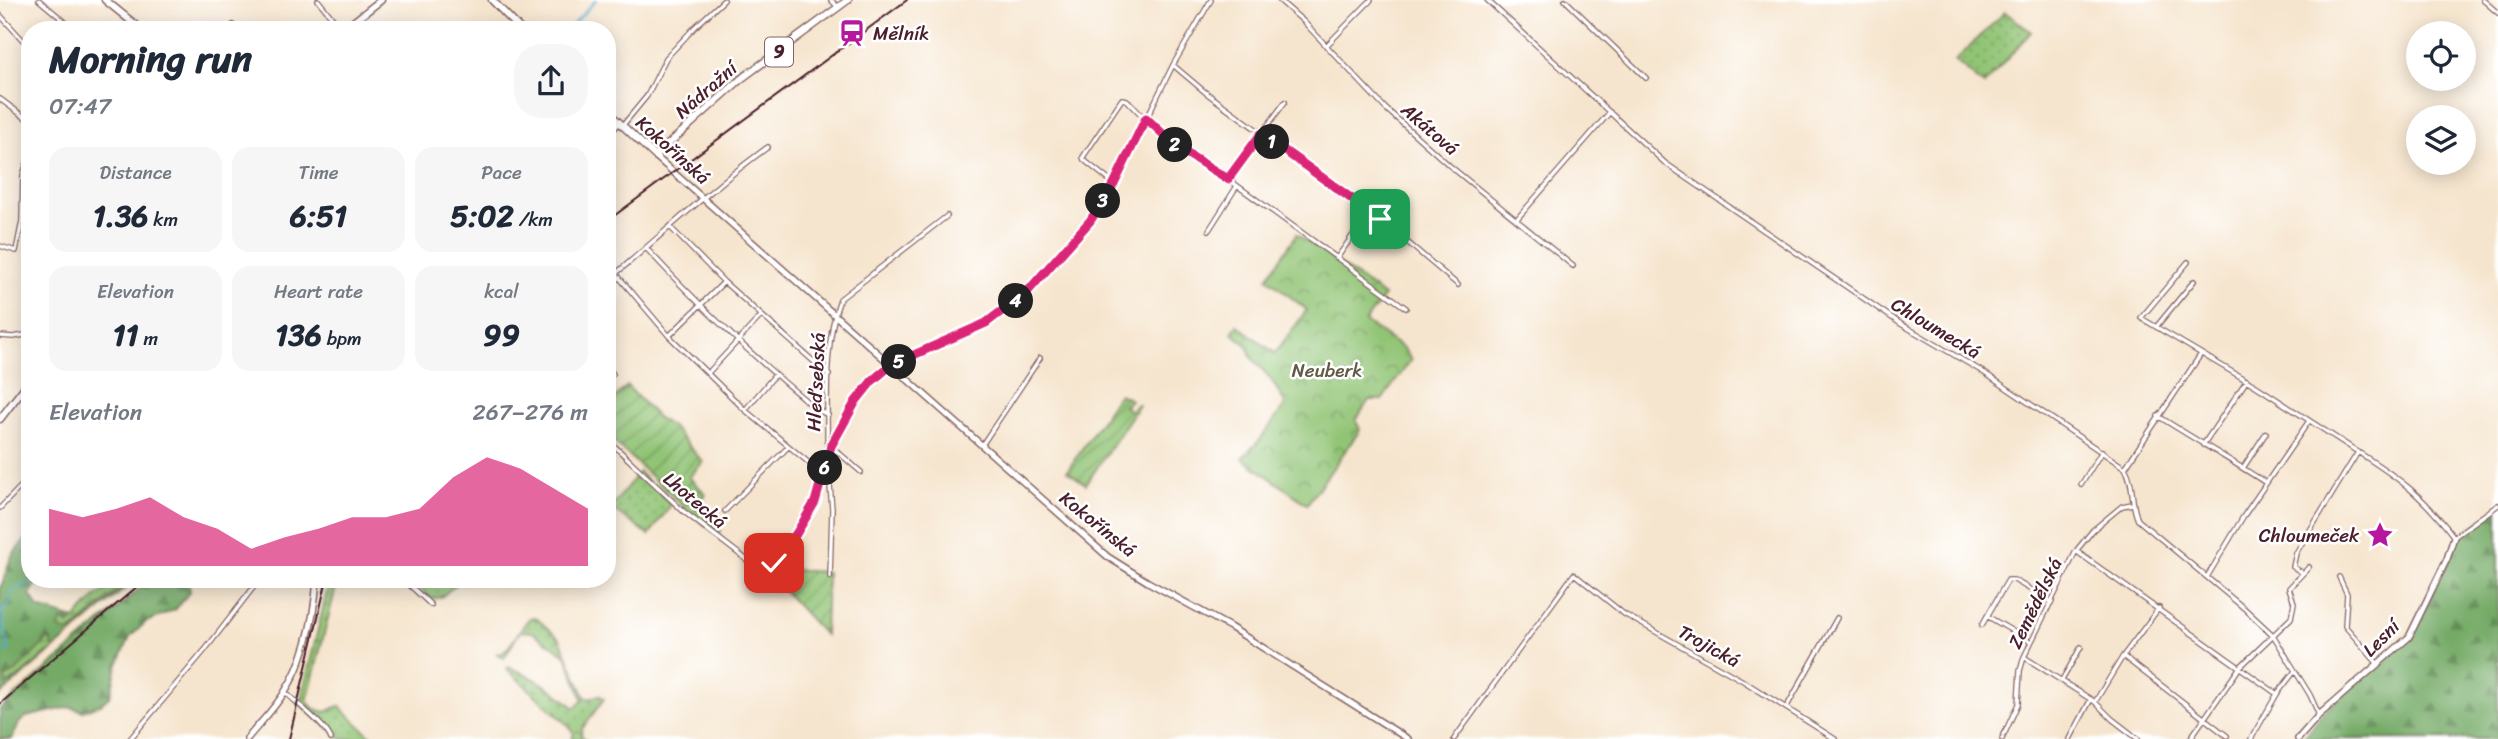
<!DOCTYPE html>
<meta charset="utf-8">
<style>
body{margin:0;font-family:Sriracha,sans-serif;background:#f6f6f7;color:#1f2937;height:100vh;display:flex;flex-direction:column;font-size:26px;white-space:nowrap}
*{box-sizing:border-box;margin:0}
p{font-size:23px;color:#747a83}
.icon{flex:none;width:38px;height:38px;fill:none;stroke:currentColor;stroke-width:2;stroke-linecap:round;stroke-linejoin:round}
.map{position:relative;flex:1;overflow:hidden}
.panel{position:absolute;left:21px;top:21px;width:595px;height:567px;display:flex;flex-direction:column;background:#fff;border-radius:28px;box-shadow:0 4px 18px #0003}
.panel>*{flex:none}
.tools{position:absolute;left:2406px;top:21px;display:grid;gap:14px}
.tools a{display:grid;place-items:center;width:70px;height:70px;border-radius:50%;background:#fff;box-shadow:0 4px 18px #0003;font-size:35px}
.pin{position:absolute;display:grid;place-items:center;width:60px;height:60px;color:#fff;margin:-30px;border-radius:14px;box-shadow:0 4px 10px #0006}
.km{position:absolute;width:35px;height:35px;margin:-18px;border-radius:50%;background:#222;color:#fff;font-size:19px;line-height:35px;text-align:center}
.round{display:grid;place-items:center;flex:none;width:74px;height:74px;border-radius:28px;background:#f6f6f7}
.overview{display:flex;align-items:center;justify-content:space-between;height:119px;padding:0 28px}
h1{font-size:38px;font-weight:700;line-height:52px}
.figures{display:grid;grid-template-columns:repeat(3,1fr);gap:10px;height:119px;padding:7px 28px}
.figures div{display:grid;align-content:center;border-radius:18px;background:#f6f6f7;text-align:center}
.figures b{font-size:30px;font-weight:700}
.figures small{font-size:19px;font-weight:400}
.figures p{font-size:19px}
.chart{height:196px;padding:14px 28px}
.chart p{display:flex;justify-content:space-between}
.chart svg{width:100%;height:126px;margin-top:7px;fill:#db2777;opacity:.7}
.map>svg:first-child{display:block}
.grass{fill:url(#grass-dots);stroke:#6e7250;stroke-width:2}
.forest{fill:url(#forest-firs);stroke:#5f6448;stroke-width:2}
.wetland{fill:url(#wetland-marsh);stroke:#6e7250;stroke-width:2}
.park{fill:url(#park-crowns);stroke:#6e7250;stroke-width:2}
.garden{fill:url(#garden-furrows);stroke:#6e7250;stroke-width:2}
.lines{fill:none;stroke-linecap:round;stroke-linejoin:round}
.stream{stroke:#4aacc9;stroke-width:2}
.minor-casing{stroke:#866464;stroke-width:6}
.tertiary-casing{stroke:#866464;stroke-width:8}
.secondary-casing{stroke:#866464;stroke-width:8}
.primary-casing{stroke:#866464;stroke-width:9}
.minor{stroke:#fff;stroke-width:3.5}
.tertiary{stroke:#fff;stroke-width:5}
.secondary{stroke:#fff;stroke-width:5}
.primary{stroke:#fff;stroke-width:6}
.rail{stroke:#4a1f2b;stroke-width:2}
.route-casing{stroke:#fff;stroke-width:14}
.route{stroke:#db2777;stroke-width:9}
.labels{text-anchor:middle;dominant-baseline:central;stroke-width:5;stroke-linejoin:round;paint-order:stroke}
.shield{fill:#fff;stroke:#80626b;stroke-width:2}
.shield-label{font-size:18px;font-weight:bold;fill:#4a1f2b}
.poi-label{font-size:19px;fill:#4a1f2b;stroke:#fff;text-anchor:start}
.street-label{font-size:19px;fill:#4a1f2b;stroke:#fff}
.park-label{font-size:19px;fill:#635945;stroke:#fff}
</style>
<div class="map">
<svg width="2498" height="739" viewBox="0 0 2498 739">
<defs>
<pattern id="grass-dots" width="8" height="8" patternUnits="userSpaceOnUse" patternTransform="scale(1.75)"><rect width="8" height="8" fill="#91c475"/><path d="M2 2h.1M6 6h.1" fill="none" stroke="#789f60" stroke-width="1.8" stroke-linecap="round"/></pattern>
<pattern id="forest-firs" width="22" height="20" patternUnits="userSpaceOnUse" patternTransform="scale(1.75)"><rect width="22" height="20" fill="#74aa66"/><path d="M5 1l3.5 6h-7zM16 11l3.5 6h-7z" fill="#618a54"/></pattern>
<pattern id="wetland-marsh" width="20" height="14" patternUnits="userSpaceOnUse" patternTransform="scale(1.75)"><rect width="20" height="14" fill="#91c475"/><path d="M1 5h8M5 5V1M11 12h8M15 12V8" fill="none" stroke="#789f60"/></pattern>
<pattern id="park-crowns" width="20" height="18" patternUnits="userSpaceOnUse" patternTransform="scale(1.75)"><rect width="20" height="18" fill="#91c475"/><path d="M2 6a3 3 0 1 1 6 0M12 15a3 3 0 1 1 6 0" fill="none" stroke="#789f60"/></pattern>
<pattern id="garden-furrows" width="10" height="10" patternUnits="userSpaceOnUse" patternTransform="scale(1.75)"><rect width="10" height="10" fill="#91c475"/><path d="M-1 1l2-2M0 10L10 0M9 11l2-2" fill="none" stroke="#789f60"/></pattern>
</defs>
<rect width="100%" height="100%" fill="#fff"/>
<filter id="ink" filterUnits="userSpaceOnUse"><feTurbulence type="fractalNoise" baseFrequency=".0143" numOctaves="2"/><feDisplacementMap in="SourceGraphic" scale="14" xChannelSelector="R" yChannelSelector="G"/><feConvolveMatrix kernelMatrix="1 2 1 2 8 2 1 2 1" color-interpolation-filters="sRGB"/></filter>
<filter id="wash" filterUnits="userSpaceOnUse"><feTurbulence type="fractalNoise" baseFrequency=".00686" numOctaves="4" result="noise"/><feDisplacementMap in="SourceGraphic" scale="28" xChannelSelector="R" yChannelSelector="G"/><feGaussianBlur stdDeviation="1.57" result="paint"/><feColorMatrix in="noise" values="0 0 0 0 0 0 0 0 0 0 0 0 0 0 0 0 0 1.4 0 .05"/><feComposite in="paint" operator="in"/></filter>
<g filter="url(#wash)">
<rect width="100%" height="100%" fill="#f6e5ce"/>
<path class="grass" d="M2005 12 2031 32 1984 85 1955 61Z
M639 472 671 505 649 535 607 505V502L613 505Z
M330 579H338L307 701 314 709 326 712 339 706 374 739H341C327 726 315 717 300 704Z
M410 579H456L459 582 441 597 431 599Z
M535 617 560 639 585 697 590 699 599 695 604 699 582 729 581 735 585 739H572L574 733 569 726 507 669 508 667C534 676 554 690 575 708L583 700 566 655 532 632 520 631 504 658 496 653 501 654C513 646 519 628 530 618Z"/>
<path class="forest" d="M2498 509V739H2303L2323 712 2410 637 2452 555 2458 538Z
M30 533V579H50L37 584 30 594 38 608 75 619 121 579H136L0 695V587C8 577 6 566 12 556 18 547 25 542 30 533Z
M151 579H188L190 591 176 609 146 622 130 637 117 666 110 696 101 704 83 711 70 707 26 717 19 723 12 739H0V709Z"/>
<path class="wetland" d="M116 579H131L73 630 67 632 59 628 61 620 69 625 98 595 112 587Z
M49 638 54 649C36 659 24 676 6 685L5 678 14 673Z"/>
<path class="park" d="M1297 234 1384 296 1365 322 1404 349 1411 360 1382 400H1369L1356 420 1360 430 1307 504 1242 458 1259 441 1286 404 1270 378 1252 358 1246 344 1232 333 1237 325 1275 353 1307 310 1267 278Z"/>
<path class="garden" d="M627 386 658 418 672 427 703 462 689 477 706 494 695 507 721 531 718 535 690 513 607 435V405Z
M1119 394 1131 400 1124 406 1131 411 1137 404 1139 405 1086 484 1067 471Z
M775 569 827 572 825 635 769 575Z"/>
<g class="lines">
<path class="stream" d="M568 30 596 0
M30 571V574
M0 653 9 650 1 612 9 603 12 590 35 581 33 579"/>
</g>
</g>
<g filter="url(#ink)">
<g class="lines">
<defs>
<path id="minor" d="M39 0 75 30
M318 0 342 30
M831 0 838 7
M1279 0 1303 21 1385 108 1450 166 1573 266
M1487 0 1665 163 1901 324 1983 372 2125 468C2135 485 2130 503 2138 520L2245 609 2273 635 2310 695 2319 715
M1565 0 1646 78
M2483 0 2498 13
M0 15 30 48
M53 30 62 19
M228 30 233 25 237 30
M1326 46 1371 0
M1173 65 1205 92 1380 219 1398 195
M0 99 30 121
M623 125 647 96 666 58 695 27 724 0
M1228 179 1285 102
M1114 184 1084 160 1083 157 1122 99 1127 100 1150 124 1178 148 1228 179 1406 308
M1380 219 1458 285
M1516 220 1610 112
M670 227 724 282 829 375
M1209 230 1237 186
M0 246 16 251 22 221 23 175 30 155
M646 248C700 307 754 358 816 409L828 415
M1337 258 1369 212
M2188 262 2141 318 2256 386 2358 452 2296 553 2293 567 2303 573
M607 263 669 336 745 410 814 467 821 468 824 464
M607 281C661 236 711 188 768 147
M2156 327 2194 281
M0 336 13 337 30 334
M669 336 724 282
M607 366 613 374
M708 373 761 316
M745 410 775 375
M2158 416C2194 439 2231 460 2266 483
M607 439 683 511 764 573 796 534 815 502 831 446 857 401 872 381 891 365 965 334 1008 308 1028 291 1090 221 1114 184 1173 65 1211 0
M982 445 1040 358
M2203 445 2247 380
M831 446 861 472
M2358 452C2402 480 2423 496 2454 537L2498 505
M827 454C828 407 823 344 840 299L947 216
M828 462 832 509 830 577
M2125 468 2201 354
M2243 468 2266 433
M2081 485 2102 451
M0 508 30 477
M725 511 788 447
M2076 551 2277 694
M2207 577 2243 517 2309 421
M2339 577 2347 594 2345 626 2378 664
M403 579 431 605
M1987 616 2031 642
M1982 625 2008 580H2014L2052 602
M2123 656 2227 736
M2024 657 2095 702 2112 719 2138 739
M2062 680 2081 647
M285 692C296 703 327 726 331 739
M2095 702 2123 656 2159 608
M1786 708 1837 618
M130 739 205 650 260 579
M1454 739 1574 574 1624 614 1745 682 1835 739
M2002 739 2018 704 2020 671 2024 657 2076 551 2093 530 2122 506 2132 504
M2070 739 2091 699
M2190 739 2240 667 2291 618 2294 603 2289 588 2309 567
M2251 739 2277 694 2295 671"/>
<path id="tertiary" d="M607 136 619 122
M247 739C259 724 274 709 284 693 306 660 314 618 317 579
M2298 739 2319 715 2409 637 2447 559 2454 537"/>
<path id="secondary" d="M655 156 1108 557 1148 582 1230 627 1408 739"/>
<path id="primary" d="M105 0 142 30
M492 0 521 30
M343 30 381 0
M607 111 655 156 741 79 848 0
M0 419 30 380"/>
</defs>
<use href="#minor" class="minor-casing"/>
<use href="#tertiary" class="tertiary-casing"/>
<use href="#secondary" class="secondary-casing"/>
<use href="#primary" class="primary-casing"/>
<use href="#minor" class="minor"/>
<use href="#tertiary" class="tertiary"/>
<use href="#secondary" class="secondary"/>
<use href="#primary" class="primary"/>
<path class="rail" d="M607 221 907 0
M0 704 146 579
M289 739 327 579"/>
</g>
</g>
<g class="lines" filter="url(#ink)">
<defs>
<path id="route" d="M774 563 796 534 815 502 831 446 856 401 872 381 891 365 986 323 1028 291 1090 221 1114 184 1146 118 1178 148 1228 179 1261 134 1380 219"/>
</defs>
<use href="#route" class="route-casing"/>
<use href="#route" class="route"/>
</g>
<defs>
<symbol id="station-bare" viewBox="-9 -9 18 18"><path d="M-3-6H3Q5-6 5-4V2Q5 4 3 4L4.5 6H3L1.5 4h-3L-3 6H-4.5L-3 4Q-5 4-5 2V-4Q-5-6-3-6ZM-3.5-4v3h7v-3ZM-3.5 1v1.5H-2V1ZM2 1v1.5H3.5V1Z" fill="#b5179e" stroke="#fff" stroke-width="2.5" paint-order="stroke"/></symbol>
<symbol id="sight-bare" viewBox="-9 -9 18 18"><path d="M0-6L1.8-2.2L6-1.7L2.9 1.2L3.7 5.4L0 3.3L-3.7 5.4L-2.9 1.2L-6-1.7L-1.8-2.2Z" fill="#b5179e" stroke="#fff" stroke-width="2.5" paint-order="stroke"/></symbol>
</defs>
<g fill-rule="evenodd">
<use href="#station-bare" x="833" y="14" width="38" height="38"/>
<use href="#sight-bare" x="2361" y="516" width="38" height="38"/>
</g>
<g class="labels">
<rect class="shield" x="765" y="37.5" width="28" height="29" rx="5"/>
<g class="shield-label">
<text x="779" y="52">9</text>
</g>
<g class="poi-label">
<text x="873" y="33">Mělník</text>
<text x="2359" y="535" text-anchor="end">Chloumeček</text>
</g>
<g class="street-label">
<text transform="translate(706 90) rotate(-41)">Nádražní</text>
<text transform="translate(1430 129) rotate(41)">Akátová</text>
<text transform="translate(673 150) rotate(42)">Kokořínská</text>
<text transform="translate(1936 328) rotate(31)">Chloumecká</text>
<text transform="translate(816 382) rotate(-87)">Hleďsebská</text>
<text transform="translate(695 500) rotate(40)">Lhotecká</text>
<text transform="translate(1098 524) rotate(39)">Kokořínská</text>
<text transform="translate(2035 603) rotate(-64)">Zemědělská</text>
<text transform="translate(2381 638) rotate(-45)">Lesní</text>
<text transform="translate(1709 646) rotate(29)">Trojická</text>
</g>
<g class="park-label">
<text x="1327" y="370">Neuberk</text>
</g>
</g>
</svg>
<div class="tools">
<a><svg class="icon" aria-label="locate" viewBox="0 0 24 24"><circle cx="12" cy="12" r="6"/><path d="M12 2v4M12 18v4M2 12h4M18 12h4"/></svg></a>
<a><svg class="icon" aria-label="layers" viewBox="0 0 24 24"><path d="M12 4l9 5-9 5-9-5zM3 14l9 5 9-5"/></svg></a>
</div>
<div class="pin" style="left:1380px;top:219px;background:#1e9e55"><svg class="icon" aria-label="arrive" viewBox="0 0 24 24"><path d="M6 21V4h12l-3 4 3 4H6"/></svg></div>
<div class="pin" style="left:774px;top:563px;background:#d93025"><svg class="icon" aria-label="check" viewBox="0 0 24 24"><path d="M5 12l5 5 9-10"/></svg></div>
<b class="km" style="left:1272px;top:142px">1</b>
<b class="km" style="left:1175px;top:145px">2</b>
<b class="km" style="left:1103px;top:201px">3</b>
<b class="km" style="left:1016px;top:301px">4</b>
<b class="km" style="left:899px;top:362px">5</b>
<b class="km" style="left:825px;top:468px">6</b>
<section class="panel">
<div class="overview"><div><h1>Morning run</h1><p>07:47</p></div><a class="round"><svg class="icon" aria-label="share" viewBox="0 0 24 24"><path d="M12 15V3M7 8l5-5 5 5M5 13v7h14v-7"/></svg></a></div>
<div class="figures">
<div><p>Distance</p><b>1.36<small> km</small></b></div>
<div><p>Time</p><b>6:51</b></div>
<div><p>Pace</p><b>5:02<small> /km</small></b></div>
</div>
<div class="figures">
<div><p>Elevation</p><b>11<small> m</small></b></div>
<div><p>Heart rate</p><b>136<small> bpm</small></b></div>
<div><p>kcal</p><b>99</b></div>
</div>
<div class="chart"><p><span>Elevation</span>267–276 m</p>
<svg viewBox="0 0 160 44" preserveAspectRatio="none"><path d="M0 44V24L10 27L20 24L30 20L40 27L50 31L60 38L70 34L80 31L90 27L100 27L110 24L120 13L130 6L140 10L150 17L160 24V44z"/></svg>
</div>
</section>
</div>
